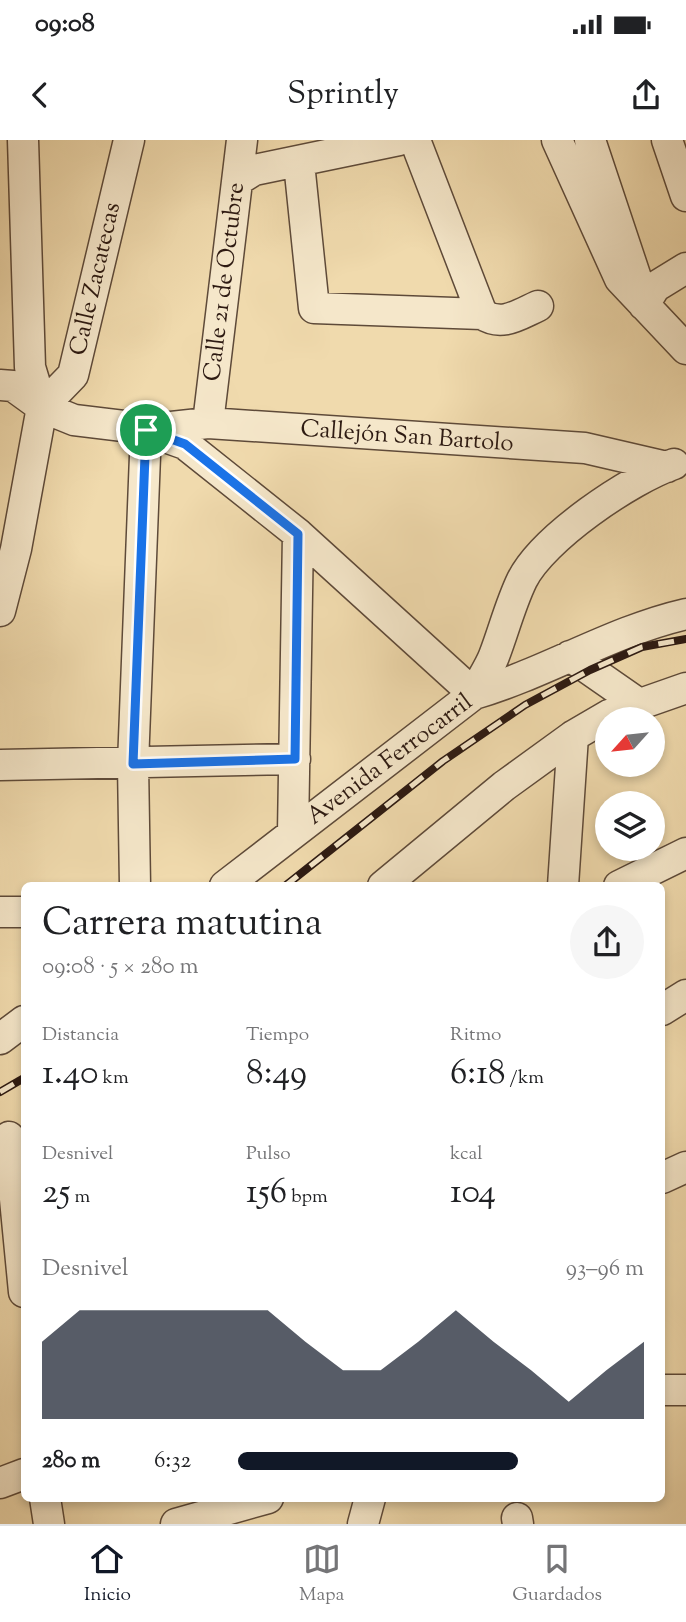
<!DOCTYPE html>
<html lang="es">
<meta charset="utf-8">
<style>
body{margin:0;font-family:"Sorts Mill Goudy",serif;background:#f6f6f6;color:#202124;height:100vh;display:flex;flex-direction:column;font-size:26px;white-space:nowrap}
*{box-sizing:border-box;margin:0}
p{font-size:23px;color:#757577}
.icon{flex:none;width:38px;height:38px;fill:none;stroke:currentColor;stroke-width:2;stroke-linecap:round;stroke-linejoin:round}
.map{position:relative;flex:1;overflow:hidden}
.panel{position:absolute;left:21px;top:742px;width:644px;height:620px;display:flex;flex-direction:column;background:#fff;border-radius:10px;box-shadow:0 4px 10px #0003}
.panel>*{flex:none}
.needle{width:46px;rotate:243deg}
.tools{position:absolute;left:595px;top:567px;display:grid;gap:14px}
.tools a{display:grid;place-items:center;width:70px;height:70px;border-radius:50%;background:#fff;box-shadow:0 4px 10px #0003;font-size:35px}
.pin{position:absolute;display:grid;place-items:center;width:60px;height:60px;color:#fff;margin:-30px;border:4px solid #fff;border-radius:50%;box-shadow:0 2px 7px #0007}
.round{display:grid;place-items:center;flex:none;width:74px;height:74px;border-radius:37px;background:#f6f6f6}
.head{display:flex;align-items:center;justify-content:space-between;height:119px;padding:0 21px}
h1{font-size:38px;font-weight:600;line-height:52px}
.figures{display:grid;grid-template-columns:repeat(3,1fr);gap:10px;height:119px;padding:7px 21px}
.figures div{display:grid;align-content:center}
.figures b{font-size:35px;font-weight:600}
.figures small{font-size:19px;font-weight:400}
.figures p{font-size:19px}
.chart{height:196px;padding:14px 21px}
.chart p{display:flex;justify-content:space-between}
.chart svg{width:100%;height:126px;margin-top:7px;fill:#111827;opacity:.7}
ul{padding:0 21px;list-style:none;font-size:23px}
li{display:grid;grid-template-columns:112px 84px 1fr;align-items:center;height:52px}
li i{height:18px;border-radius:9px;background:#111827}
.status{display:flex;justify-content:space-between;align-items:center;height:49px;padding:0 35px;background:#fff;direction:ltr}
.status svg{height:19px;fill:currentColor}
header{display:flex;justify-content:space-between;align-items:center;height:91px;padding:0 21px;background:#fff;font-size:32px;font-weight:600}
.menu{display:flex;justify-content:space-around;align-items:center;height:98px;border-top:2px solid #e0e0e0;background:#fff;font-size:19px;color:#757577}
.menu a{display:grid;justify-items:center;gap:4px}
.menu .on{color:#111827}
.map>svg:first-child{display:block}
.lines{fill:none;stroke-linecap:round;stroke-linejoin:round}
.minor-casing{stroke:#5e4a39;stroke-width:33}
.minor{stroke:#f5e7ca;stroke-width:30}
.rail-casing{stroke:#2d1a12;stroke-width:8}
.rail{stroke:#f5e7ca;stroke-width:5;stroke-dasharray:16;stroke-linecap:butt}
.route-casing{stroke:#fff;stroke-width:14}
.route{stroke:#1a73e8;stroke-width:9}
.labels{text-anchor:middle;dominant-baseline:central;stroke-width:5;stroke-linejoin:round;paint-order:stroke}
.street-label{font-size:24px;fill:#2d1a12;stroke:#f5e7ca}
</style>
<div class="status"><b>09:08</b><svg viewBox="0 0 49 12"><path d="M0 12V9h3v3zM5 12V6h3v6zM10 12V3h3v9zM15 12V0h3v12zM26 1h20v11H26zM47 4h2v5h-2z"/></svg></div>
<header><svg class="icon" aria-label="back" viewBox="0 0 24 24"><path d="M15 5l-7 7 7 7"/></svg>Sprintly<svg class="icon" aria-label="share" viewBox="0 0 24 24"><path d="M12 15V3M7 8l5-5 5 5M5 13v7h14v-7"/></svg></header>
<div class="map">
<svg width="686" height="1384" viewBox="0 0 686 1384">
<rect width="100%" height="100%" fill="#f0daad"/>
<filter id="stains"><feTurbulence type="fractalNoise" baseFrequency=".00286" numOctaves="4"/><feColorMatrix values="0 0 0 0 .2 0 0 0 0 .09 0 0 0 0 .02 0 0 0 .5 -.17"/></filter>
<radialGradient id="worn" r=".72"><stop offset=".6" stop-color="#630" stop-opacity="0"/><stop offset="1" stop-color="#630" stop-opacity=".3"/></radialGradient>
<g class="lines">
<defs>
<path id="minor" d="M415 0 482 174
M557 0 620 139 686 209
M590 0 637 141
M667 0 686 56
M299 23 314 168 482 174C502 187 518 175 538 166
M238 40 254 30 399 0
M644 165 655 147 686 128
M0 245 13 246 42 267 74 280 140 288 185 304 298 394 474 554
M42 267 73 235 129 0
M208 283 242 0
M153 289 208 283 585 308 667 327
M0 471 16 409 42 267 30 227 23 0
M570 516 639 564
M474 554C480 541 489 529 494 516 504 490 510 465 522 440 543 398 630 339 674 324
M0 625 295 619
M293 693 298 394
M135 746 133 624 146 290
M225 746 474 554C546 533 612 491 686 474
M383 746 504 646 573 596 609 575 686 548
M563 746 573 596
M619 746 686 713
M0 772H24
M662 870 686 855
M0 899 24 881
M9 997 24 1152
M662 1038 686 1027
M662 1250H686
M0 1343 24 1334
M45 1358 49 1384
M517 1378 518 1384
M176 1384 268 1358
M363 1384 370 1358"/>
</defs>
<use href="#minor" class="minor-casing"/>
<use href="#minor" class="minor"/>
<defs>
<path id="rail" d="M285 746 443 621 525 565 590 530 642 507 686 499
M0 952 24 938"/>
</defs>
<use href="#rail" class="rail-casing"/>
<use href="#rail" class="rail"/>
</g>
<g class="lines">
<defs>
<path id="route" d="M146 290 185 304 298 394 295 619 133 624Z"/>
</defs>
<use href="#route" class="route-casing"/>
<use href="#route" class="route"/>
</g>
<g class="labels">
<g class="street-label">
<text transform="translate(96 139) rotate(-77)">Calle Zacatecas</text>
<text transform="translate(225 142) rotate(-83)">Calle 21 de Octubre</text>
<text transform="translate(407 297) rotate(4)">Callejón San Bartolo</text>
<text transform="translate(390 620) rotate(-37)">Avenida Ferrocarril</text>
</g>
</g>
<rect width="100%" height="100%" filter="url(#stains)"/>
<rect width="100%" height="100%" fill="url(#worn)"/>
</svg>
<div class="tools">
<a><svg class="needle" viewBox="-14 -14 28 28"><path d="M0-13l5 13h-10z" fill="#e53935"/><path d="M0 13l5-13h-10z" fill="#757577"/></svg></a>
<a><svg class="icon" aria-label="layers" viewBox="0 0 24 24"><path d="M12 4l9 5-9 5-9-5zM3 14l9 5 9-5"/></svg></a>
</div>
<div class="pin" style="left:146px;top:290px;background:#1e9e55"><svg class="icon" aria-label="arrive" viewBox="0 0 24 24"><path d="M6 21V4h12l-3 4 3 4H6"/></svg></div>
<section class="panel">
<div class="head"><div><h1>Carrera matutina</h1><p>09:08 · 5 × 280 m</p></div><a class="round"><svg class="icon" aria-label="share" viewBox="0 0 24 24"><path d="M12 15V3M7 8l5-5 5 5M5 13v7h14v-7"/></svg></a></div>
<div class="figures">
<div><p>Distancia</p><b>1.40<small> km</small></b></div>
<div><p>Tiempo</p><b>8:49</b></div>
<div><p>Ritmo</p><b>6:18<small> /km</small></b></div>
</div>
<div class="figures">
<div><p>Desnivel</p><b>25<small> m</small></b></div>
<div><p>Pulso</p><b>156<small> bpm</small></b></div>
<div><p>kcal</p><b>104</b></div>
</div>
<div class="chart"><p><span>Desnivel</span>93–96 m</p>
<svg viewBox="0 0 160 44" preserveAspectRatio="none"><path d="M0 44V17L10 6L20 6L30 6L40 6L50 6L60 6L70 17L80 27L90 27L100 17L110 6L120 17L130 27L140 38L150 27L160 17V44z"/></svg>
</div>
<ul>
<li><b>280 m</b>6:32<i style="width:69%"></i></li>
</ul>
</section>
</div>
<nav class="menu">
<a class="on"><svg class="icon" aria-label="home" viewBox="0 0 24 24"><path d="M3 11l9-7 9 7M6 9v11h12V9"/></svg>Inicio</a>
<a><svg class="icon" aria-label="map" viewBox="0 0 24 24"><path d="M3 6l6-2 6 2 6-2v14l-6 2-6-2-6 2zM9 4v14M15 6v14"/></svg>Mapa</a>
<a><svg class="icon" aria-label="saved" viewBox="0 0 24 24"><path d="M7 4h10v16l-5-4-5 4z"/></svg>Guardados</a>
</nav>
